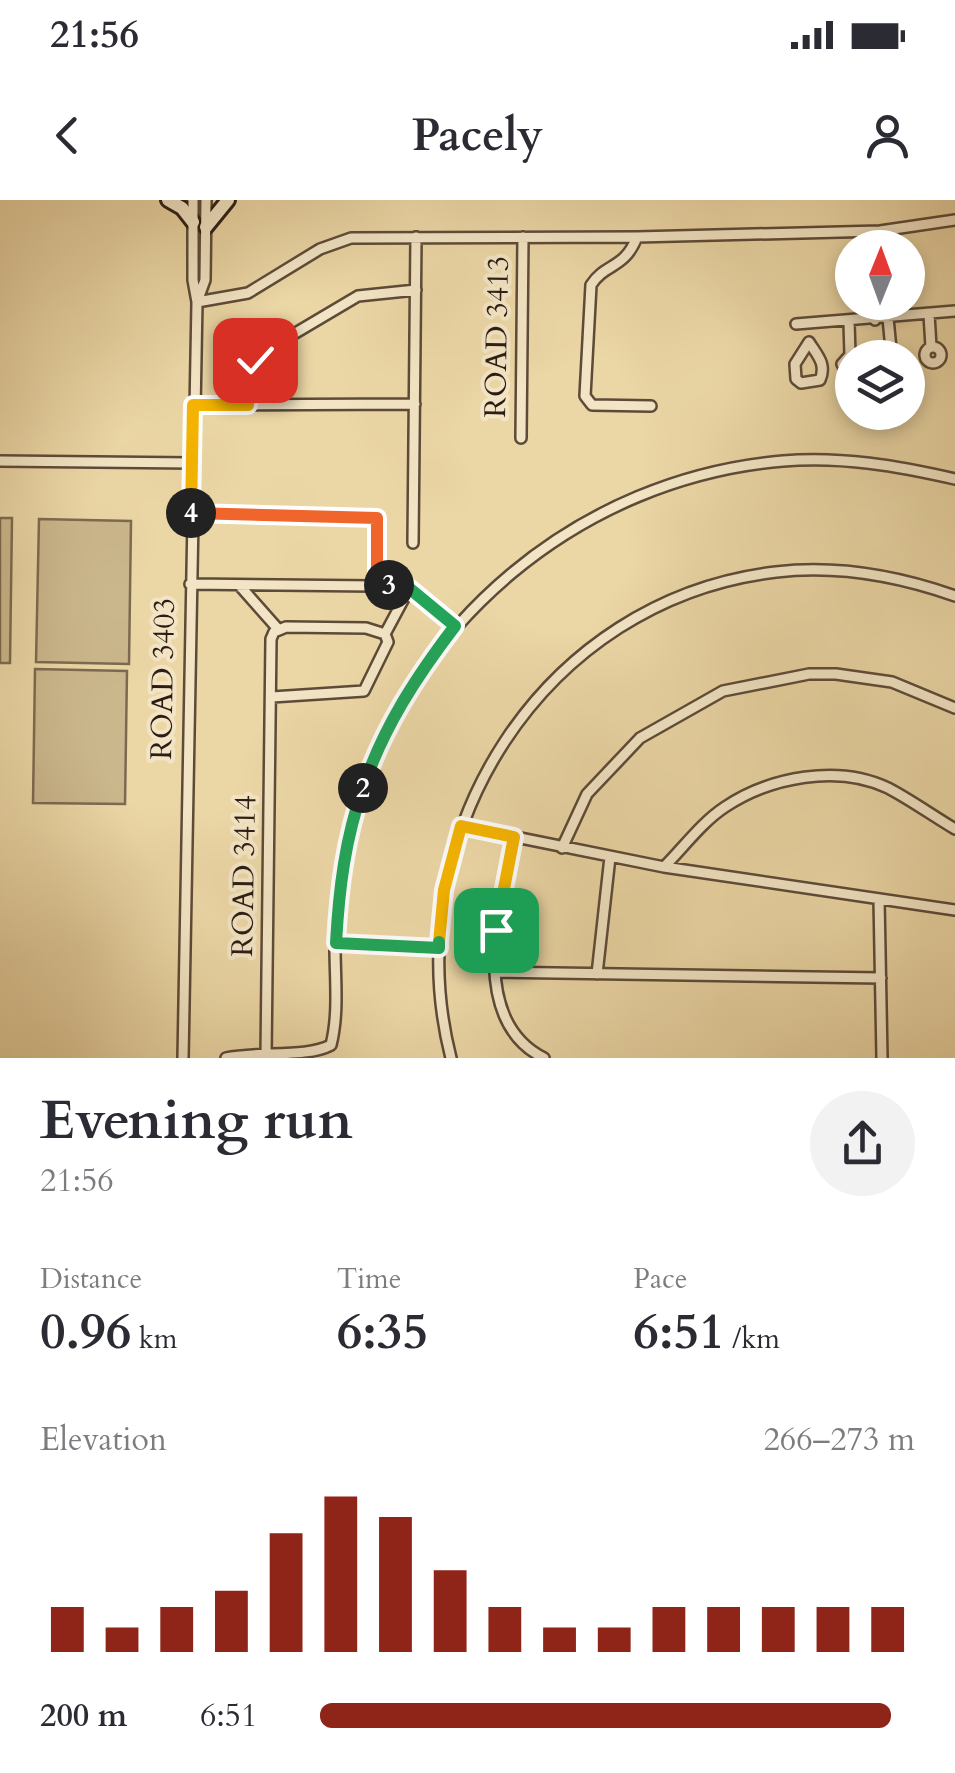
<!DOCTYPE html>
<meta charset="utf-8">
<style>
body{margin:0;font-family:Cardo,serif;background:#f2f2f3;color:#2b2b33;height:100vh;display:flex;flex-direction:column;font-size:38px;white-space:nowrap}
*{box-sizing:border-box;margin:0}
p{font-size:32px;color:#7c7c81}
.icon{flex:none;width:55px;height:55px;fill:none;stroke:currentColor;stroke-width:2;stroke-linecap:round;stroke-linejoin:round}
.map{position:relative;height:858px;overflow:hidden}
.side{display:flex;flex-direction:column;background:#fff;flex:1}
.side>*{flex:none}
.needle{width:65px;rotate:1deg}
.fabs{position:absolute;left:835px;top:30px;display:grid;gap:20px}
.fabs a{display:grid;place-items:center;width:90px;height:90px;border-radius:50%;background:#fff;box-shadow:0 5px 15px #0003;font-size:50px}
.pin{position:absolute;display:grid;place-items:center;width:85px;height:85px;color:#fff;margin:-42px;border-radius:20px;box-shadow:0 5px 15px #0006}
.km{position:absolute;width:50px;height:50px;margin:-25px;border-radius:50%;background:#222;color:#fff;font-size:28px;line-height:50px;text-align:center}
.round{display:grid;place-items:center;flex:none;width:105px;height:105px;border-radius:52px;background:#f2f2f3}
.head{display:flex;align-items:center;justify-content:space-between;height:170px;padding:0 40px}
h1{font-size:55px;font-weight:800;line-height:75px}
.figures{display:grid;grid-template-columns:repeat(3,1fr);gap:15px;height:170px;padding:10px 40px}
.figures div{display:grid;align-content:center}
.figures b{font-size:50px;font-weight:800}
.figures small{font-size:28px;font-weight:400}
.figures p{font-size:28px}
.chart{height:280px;padding:20px 40px}
.chart p{display:flex;justify-content:space-between}
.chart svg{width:100%;height:180px;margin-top:10px;stroke:#8f2418;stroke-width:6}
ul{padding:0 40px;list-style:none;font-size:32px}
li{display:grid;grid-template-columns:160px 120px 1fr;align-items:center;height:75px}
li i{height:25px;border-radius:12px;background:#8f2418}
.status{display:flex;justify-content:space-between;align-items:center;height:70px;padding:0 50px;background:#fff;direction:ltr}
.status svg{height:28px;fill:currentColor}
header{display:flex;justify-content:space-between;align-items:center;height:130px;padding:0 40px;background:#fff;font-size:45px;font-weight:800}
.map>svg:first-child{display:block}
.green{fill:#cbb78c;stroke:#7c6a50;stroke-width:2.5}
.lines{fill:none;stroke-linecap:round;stroke-linejoin:round}
.street-casing{stroke:#5c4b38;stroke-width:14}
.secondary-casing{stroke:#2c1d14;stroke-width:18}
.street{stroke:#f2e4c4;stroke-width:9}
.secondary{stroke:#f2e4c4;stroke-width:12}
.split-1-casing{stroke:#fff;stroke-width:20}
.split-2-casing{stroke:#fff;stroke-width:20}
.split-3-casing{stroke:#fff;stroke-width:20}
.split-4-casing{stroke:#fff;stroke-width:20}
.split-5-casing{stroke:#fff;stroke-width:20}
.split-1{stroke:#f5b400;stroke-width:12}
.split-2{stroke:#22a559;stroke-width:12}
.split-3{stroke:#22a559;stroke-width:12}
.split-4{stroke:#f0652b;stroke-width:12}
.split-5{stroke:#f5b400;stroke-width:12}
.labels{text-anchor:middle;dominant-baseline:central;stroke-width:8;stroke-linejoin:round;paint-order:stroke}
.street-label{font-size:30px;fill:#2c1d14;stroke:#f2e4c4}
</style>
<div class="status"><b>21:56</b><svg viewBox="0 0 49 12"><path d="M0 12V9h3v3zM5 12V6h3v6zM10 12V3h3v9zM15 12V0h3v12zM26 1h20v11H26zM47 4h2v5h-2z"/></svg></div>
<header><svg class="icon" aria-label="back" viewBox="0 0 24 24"><path d="M15 5l-7 7 7 7"/></svg>Pacely<svg class="icon" aria-label="person" viewBox="0 0 24 24"><circle cx="12" cy="8" r="4"/><path d="M4 21q1-7 8-7t8 7"/></svg></header>
<div class="map">
<svg width="955" height="858" viewBox="0 0 955 858">
<rect width="100%" height="100%" fill="#ebd6a5"/>
<filter id="stains"><feTurbulence type="fractalNoise" baseFrequency=".002" numOctaves="4"/><feColorMatrix values="0 0 0 0 .2 0 0 0 0 .09 0 0 0 0 .02 0 0 0 .5 -.17"/></filter>
<radialGradient id="worn" r=".72"><stop offset=".6" stop-color="#630" stop-opacity="0"/><stop offset="1" stop-color="#630" stop-opacity=".3"/></radialGradient>
<path class="green" d="M0 318H12L10 463H0Z
M39 319 131 321 129 464 36 462Z
M35 469 127 471 125 604 33 603Z"/>
<g class="lines">
<defs>
<path id="street" d="M880 31 882 48
M637 37C624 70 606 62 591 85L585 196 592 205 651 206
M197 102 248 93 320 49 351 38 637 37 880 31 955 20
M197 102 205 80 206 0
M875 102V120
M929 114 931 147
M888 118 891 149
M849 122 850 155 842 164 846 171H852
M796 124 955 111
M809 142C817 155 827 164 820 180L801 183 796 179 795 164Z
M925 155a8 8 0 1 1 16 0a8 8 0 1 1-16 0Z
M883 158 891 149 898 152 900 158
M193 205 415 204
M248 205 251 167 260 154 358 96 416 90
M521 238 523 37
M0 261 192 263
M413 343 416 37
M190 384 374 386 378 381 379 322 371 316 191 314
M377 385 409 389 455 427
M240 386 278 429
M385 434 409 389
M461 626 664 667 955 710
M514 637C499 702 467 820 544 858
M562 648 587 594 640 538 723 491 809 474H836L892 482 955 508
M664 667C683 648 702 622 725 607 770 577 838 564 888 588 911 600 933 616 955 629
M879 699 882 858
M336 743 439 748
M496 772 881 778
M597 774 610 657
M266 856 271 439 274 432 286 427 366 428 385 434 388 442 364 491 272 497
M183 858 197 102 193 80V0
M226 858C258 851 307 858 331 845 339 813 335 779 335 747 336 705 341 661 352 620 406 424 580 278 783 261 841 256 898 266 955 279
M451 858C394 635 543 399 776 372 836 365 898 376 955 396"/>
<path id="secondary" d="M168 0 182 8 193 22
M206 27 228 0"/>
</defs>
<use href="#street" class="street-casing"/>
<use href="#secondary" class="secondary-casing"/>
<use href="#street" class="street"/>
<use href="#secondary" class="secondary"/>
</g>
<g class="lines">
<defs>
<path id="split-1" d="M439 742 444 690 461 626 514 637 496 730"/>
<path id="split-2" d="M363 588C345 639 339 689 336 743L439 748V742"/>
<path id="split-3" d="M363 588C383 528 416 477 455 426L409 388 389 385"/>
<path id="split-4" d="M191 313 377 318V384L389 385"/>
<path id="split-5" d="M191 313 193 205H248L250 175 255 160"/>
</defs>
<use href="#split-1" class="split-1-casing"/>
<use href="#split-2" class="split-2-casing"/>
<use href="#split-3" class="split-3-casing"/>
<use href="#split-4" class="split-4-casing"/>
<use href="#split-5" class="split-5-casing"/>
<use href="#split-1" class="split-1"/>
<use href="#split-2" class="split-2"/>
<use href="#split-3" class="split-3"/>
<use href="#split-4" class="split-4"/>
<use href="#split-5" class="split-5"/>
</g>
<g class="labels">
<g class="street-label">
<text transform="translate(497 137) rotate(-89)">ROAD 3413</text>
<text transform="translate(163 479) rotate(-89)">ROAD 3403</text>
<text transform="translate(244 676) rotate(-89)">ROAD 3414</text>
</g>
</g>
<rect width="100%" height="100%" filter="url(#stains)"/>
<rect width="100%" height="100%" fill="url(#worn)"/>
</svg>
<div class="fabs">
<a><svg class="needle" viewBox="-14 -14 28 28"><path d="M0-13l5 13h-10z" fill="#e53935"/><path d="M0 13l5-13h-10z" fill="#7c7c81"/></svg></a>
<a><svg class="icon" aria-label="layers" viewBox="0 0 24 24"><path d="M12 4l9 5-9 5-9-5zM3 14l9 5 9-5"/></svg></a>
</div>
<div class="pin" style="left:496px;top:730px;background:#1e9e55"><svg class="icon" aria-label="arrive" viewBox="0 0 24 24"><path d="M6 21V4h12l-3 4 3 4H6"/></svg></div>
<div class="pin" style="left:255px;top:160px;background:#d93025"><svg class="icon" aria-label="check" viewBox="0 0 24 24"><path d="M5 12l5 5 9-10"/></svg></div>
<b class="km" style="left:363px;top:588px">2</b>
<b class="km" style="left:389px;top:385px">3</b>
<b class="km" style="left:191px;top:313px">4</b>
</div>
<section class="side">
<div class="head"><div><h1>Evening run</h1><p>21:56</p></div><a class="round"><svg class="icon" aria-label="share" viewBox="0 0 24 24"><path d="M12 15V3M7 8l5-5 5 5M5 13v7h14v-7"/></svg></a></div>
<div class="figures">
<div><p>Distance</p><b>0.96<small> km</small></b></div>
<div><p>Time</p><b>6:35</b></div>
<div><p>Pace</p><b>6:51<small> /km</small></b></div>
</div>
<div class="chart"><p><span>Elevation</span>266–273 m</p>
<svg viewBox="0 0 160 44" preserveAspectRatio="none"><path d="M5 44V33M15 44V38M25 44V33M35 44V29M45 44V15M55 44V6M65 44V11M75 44V24M85 44V33M95 44V38M105 44V38M115 44V33M125 44V33M135 44V33M145 44V33M155 44V33"/></svg>
</div>
<ul>
<li><b>200 m</b>6:51<i style="width:96%"></i></li>
</ul>
</section>
